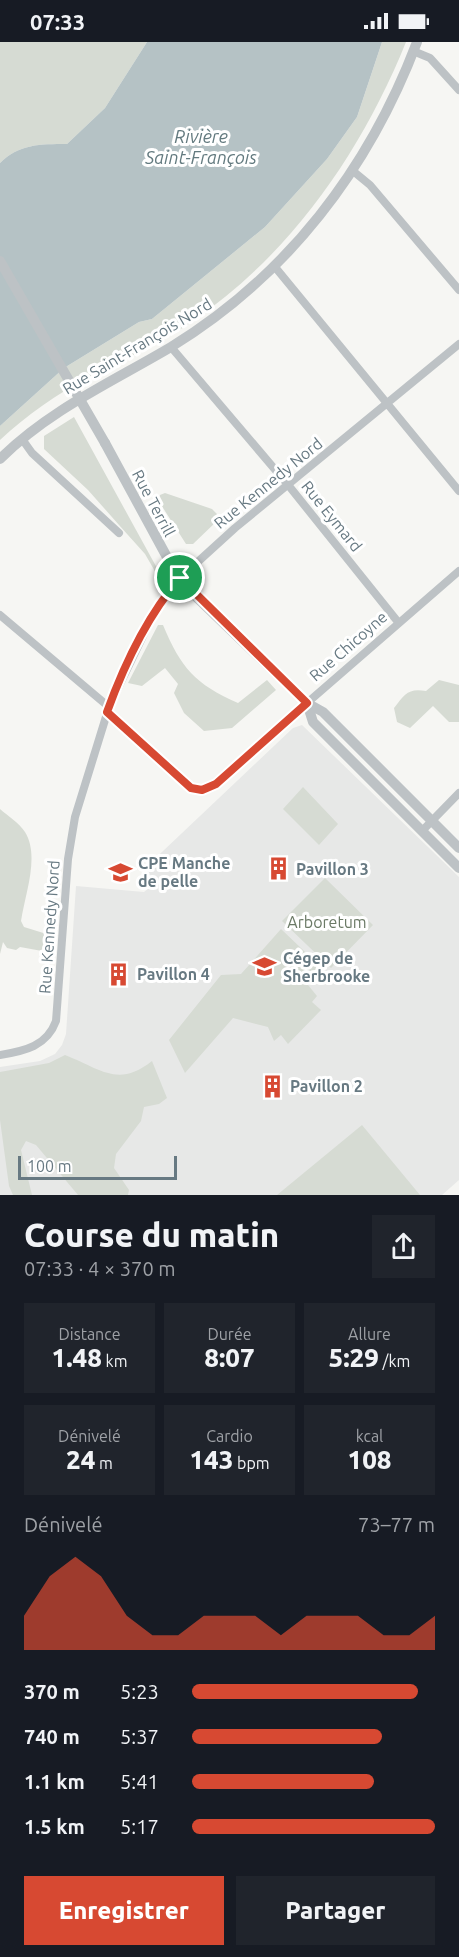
<!DOCTYPE html>
<html lang="fr">
<meta charset="utf-8">
<style>
body{margin:0;font-family:Ubuntu,sans-serif;background:#20242c;color:#f1f3f6;height:100vh;display:flex;flex-direction:column;font-size:22px;white-space:nowrap}
*{box-sizing:border-box;margin:0}
p{font-size:20px;color:#9ea1a6}
.icon{flex:none;width:33px;height:33px;fill:none;stroke:currentColor;stroke-width:2;stroke-linecap:round;stroke-linejoin:round}
.map{position:relative;height:1153px;overflow:hidden}
.details{display:flex;flex-direction:column;background:#171b24;flex:1}
.details>*{flex:none}
.scale{position:absolute;left:18px;bottom:15px;width:159px;box-sizing:border-box;padding-left:6px;border:3px solid #677982;border-top:0;font-size:16px;line-height:21px;white-space:nowrap;color:#677982;-webkit-text-stroke:4px #fff;paint-order:stroke}
.pin{position:absolute;display:grid;place-items:center;width:51px;height:51px;color:#fff;margin:-26px;border:3px solid #fff;border-radius:50%;box-shadow:0 2px 6px #0007}
.round{display:grid;place-items:center;flex:none;width:63px;height:63px;border-radius:0px;background:#20242c}
.summary{display:flex;align-items:center;justify-content:space-between;height:102px;padding:0 24px}
h1{font-size:33px;font-weight:800;line-height:45px}
.metrics{display:grid;grid-template-columns:repeat(3,1fr);gap:9px;height:102px;padding:6px 24px}
.metrics div{display:grid;align-content:center;border-radius:0px;background:#20242c;text-align:center}
.metrics b{font-size:26px;font-weight:800}
.metrics small{font-size:16px;font-weight:400}
.metrics p{font-size:16px}
.chart{height:168px;padding:12px 24px}
.chart p{display:flex;justify-content:space-between}
.chart svg{width:100%;height:108px;margin-top:6px;fill:#d74932;opacity:.7}
.primary-button{display:flex;gap:12px;margin-top:auto;padding:12px 24px}
.primary-button a{flex:1;height:69px;border-radius:0px;background:#d74932;color:#fff;font-size:24px;font-weight:800;line-height:69px;text-align:center}
.primary-button a+a{background:#20242c;color:#f1f3f6}
ul{padding:0 24px;list-style:none;font-size:20px}
li{display:grid;grid-template-columns:96px 72px 1fr;align-items:center;height:45px}
li i{height:15px;border-radius:8px;background:#d74932}
.status{display:flex;justify-content:space-between;align-items:center;height:42px;padding:0 30px;background:#171b24;direction:ltr}
.status svg{height:16px;fill:currentColor}
.map>svg:first-child{display:block}
.built{fill:#e7e8e7}
.green{fill:#d6dbd3}
.water{fill:#b5c2c5}
.lines{fill:none;stroke-linecap:round;stroke-linejoin:round}
.minor{stroke:#bdc2c5;stroke-width:8}
.tertiary{stroke:#bdc2c5;stroke-width:10}
.tertiary-bridge{stroke:#bdc2c5;stroke-width:10}
.route-casing{stroke:#fff;stroke-width:12}
.route{stroke:#d74932;stroke-width:8}
.labels{text-anchor:middle;dominant-baseline:central;stroke-width:6;stroke-linejoin:round;paint-order:stroke}
.street-label{font-size:16px;fill:#677982;stroke:#fff}
.poi-label{font-size:16px;font-weight:bold;fill:#677982;stroke:#fff;text-anchor:start}
.park-label{font-size:16px;fill:#6b7a66;stroke:#fff}
.water-label{font-size:18px;font-style:italic;fill:#637a7f;stroke:#fff}
</style>
<div class="status"><b>07:33</b><svg viewBox="0 0 49 12"><path d="M0 12V9h3v3zM5 12V6h3v6zM10 12V3h3v9zM15 12V0h3v12zM26 1h20v11H26zM47 4h2v5h-2z"/></svg></div>
<div class="map">
<svg width="459" height="1153" viewBox="0 0 459 1153">
<rect width="100%" height="100%" fill="#f6f6f3"/>
<path class="built" d="M302 683 459 835V1138L442 1153H0V1025L40 1019 55 1012 62 1003 66 992 76 844 144 850 156 840 144 827 293 686Z"/>
<path class="green" d="M0 0H147L105 66 67 102C40 102 19 102 0 121Z
M382 0H406C362 109 292 211 193 279 161 301 124 317 89 335 57 352 27 373 0 398V384L64 326 139 280 152 277 265 185 327 117 357 75Z
M74 375 163 537 160 538 145 512 119 483 88 448 44 407V394Z
M165 451 212 467 217 472V479L193 502H186L158 458 160 453Z
M158 583H163C181 626 195 642 238 661L267 638 276 648 232 686 204 689 184 671 174 651 178 642 165 626 142 644 128 641Z
M439 638 459 643V680H449L433 664 410 686 397 680 394 666C405 652 408 646 426 649Z
M303 745 338 782 319 803 283 767Z
M0 767C8 774 19 781 25 790 40 814 25 852 21 879L24 885 53 894V911L20 905 16 908 7 906 3 900 0 912Z
M325 836 373 883 331 926 282 879Z
M281 887 324 928 308 943 317 954 312 960 321 968 288 1002 281 993 274 999 268 985 233 976 185 1031 169 998 221 933 241 932Z
M65 1013C101 1027 118 1046 152 1019L167 1056 159 1062 144 1065 141 1079 116 1112 114 1126 129 1148 128 1153H78L36 1103 26 1099 21 1108 32 1153H13L9 1144 0 1078V1030L49 1021Z
M362 1083 420 1153H277Z"/>
<path class="water" d="M147 0H382L357 75 327 117 265 185 152 277 139 280 64 326 0 384V121C19 102 40 102 67 102L105 66Z"/>
<g class="lines">
<path class="minor" d="M413 9 430 16 459 48
M353 129 370 143 459 248
M275 225 459 449
M171 305 289 444 398 580
M22 397 32 411 119 491
M0 573 109 665
M107 670 191 746H209L459 529
M422 789 459 751
M0 1013C25 1009 47 1004 56 979L68 817 75 775 109 665 155 569 180 536 235 486 459 302"/>
<path class="tertiary" d="M105 401 174 528 192 551 307 661 323 670 459 806
M0 417C49 368 112 340 171 305 287 234 369 127 417 0
M307 661 313 680 459 826"/>
<path class="tertiary-bridge" d="M0 219 105 401"/>
</g>
<g class="lines">
<defs>
<path id="route" d="M180 536 307 661 216 742 202 748 191 746 107 670C124 623 147 574 180 536Z"/>
</defs>
<use href="#route" class="route-casing"/>
<use href="#route" class="route"/>
</g>
<defs>
<symbol id="building-bare" viewBox="-9 -9 18 18"><path d="M-4-6H4V6H1V3H-1V6H-4ZM-2.5-4.3h1.7v1.8h-1.7ZM.8-4.3h1.7v1.8H.8ZM-2.5-1h1.7V.8h-1.7ZM.8-1h1.7V.8H.8Z" fill="#d74932" stroke="#fff" stroke-width="2.5" paint-order="stroke"/></symbol>
<symbol id="school-bare" viewBox="-9 -9 18 18"><path d="M0-5L7-2L0 1L-7-2ZM-4 1L0 2.5L4 1V4Q0 6-4 4Z" fill="#d74932" stroke="#fff" stroke-width="2.5" paint-order="stroke"/></symbol>
<symbol id="university-bare" viewBox="-9 -9 18 18"><path d="M0-5L7-2L0 1L-7-2ZM-4 1L0 2.5L4 1V4Q0 6-4 4Z" fill="#d74932" stroke="#fff" stroke-width="2.5" paint-order="stroke"/></symbol>
</defs>
<g fill-rule="evenodd">
<use href="#building-bare" x="262" y="810" width="33" height="33"/>
<use href="#school-bare" x="104" y="814" width="33" height="33"/>
<use href="#university-bare" x="248" y="908" width="33" height="33"/>
<use href="#building-bare" x="102" y="916" width="33" height="33"/>
<use href="#building-bare" x="256" y="1028" width="33" height="33"/>
</g>
<g class="labels">
<g class="street-label">
<text transform="translate(137 304) rotate(-31)">Rue Saint-François Nord</text>
<text transform="translate(268 441) rotate(-39)">Rue Kennedy Nord</text>
<text transform="translate(154 461) rotate(62)">Rue Terrill</text>
<text transform="translate(332 474) rotate(51)">Rue Eymard</text>
<text transform="translate(348 604) rotate(-41)">Rue Chicoyne</text>
<text transform="translate(49 885) rotate(-86)">Rue Kennedy Nord</text>
</g>
<g class="poi-label">
<text x="138" y="821">CPE Manche<tspan x="138" dy="18">de pelle</tspan></text>
<text x="296" y="827">Pavillon 3</text>
<text x="283" y="916">Cégep de<tspan x="283" dy="18">Sherbrooke</tspan></text>
<text x="137" y="932">Pavillon 4</text>
<text x="290" y="1044">Pavillon 2</text>
</g>
<g class="park-label">
<text x="327" y="880">Arboretum</text>
</g>
<g class="water-label">
<text x="201" y="94">Rivière<tspan x="201" dy="21">Saint-François</tspan></text>
</g>
</g>
</svg>
<div class="scale">100 m</div>
<div class="pin" style="left:180px;top:536px;background:#1e9e55"><svg class="icon" aria-label="arrive" viewBox="0 0 24 24"><path d="M6 21V4h12l-3 4 3 4H6"/></svg></div>
</div>
<section class="details">
<div class="summary"><div><h1>Course du matin</h1><p>07:33 · 4 × 370 m</p></div><a class="round"><svg class="icon" aria-label="share" viewBox="0 0 24 24"><path d="M12 15V3M7 8l5-5 5 5M5 13v7h14v-7"/></svg></a></div>
<div class="metrics">
<div><p>Distance</p><b>1.48<small> km</small></b></div>
<div><p>Durée</p><b>8:07</b></div>
<div><p>Allure</p><b>5:29<small> /km</small></b></div>
</div>
<div class="metrics">
<div><p>Dénivelé</p><b>24<small> m</small></b></div>
<div><p>Cardio</p><b>143<small> bpm</small></b></div>
<div><p>kcal</p><b>108</b></div>
</div>
<div class="chart"><p><span>Dénivelé</span>73–77 m</p>
<svg viewBox="0 0 160 44" preserveAspectRatio="none"><path d="M0 44V30L10 14L20 6L30 14L40 30L50 38L60 38L70 30L80 30L90 30L100 38L110 30L120 30L130 30L140 38L150 38L160 30V44z"/></svg>
</div>
<ul>
<li><b>370 m</b>5:23<i style="width:93%"></i></li>
<li><b>740 m</b>5:37<i style="width:78%"></i></li>
<li><b>1.1 km</b>5:41<i style="width:75%"></i></li>
<li><b>1.5 km</b>5:17<i style="width:100%"></i></li>
</ul>
<div class="primary-button"><a>Enregistrer</a><a>Partager</a></div>
</section>
